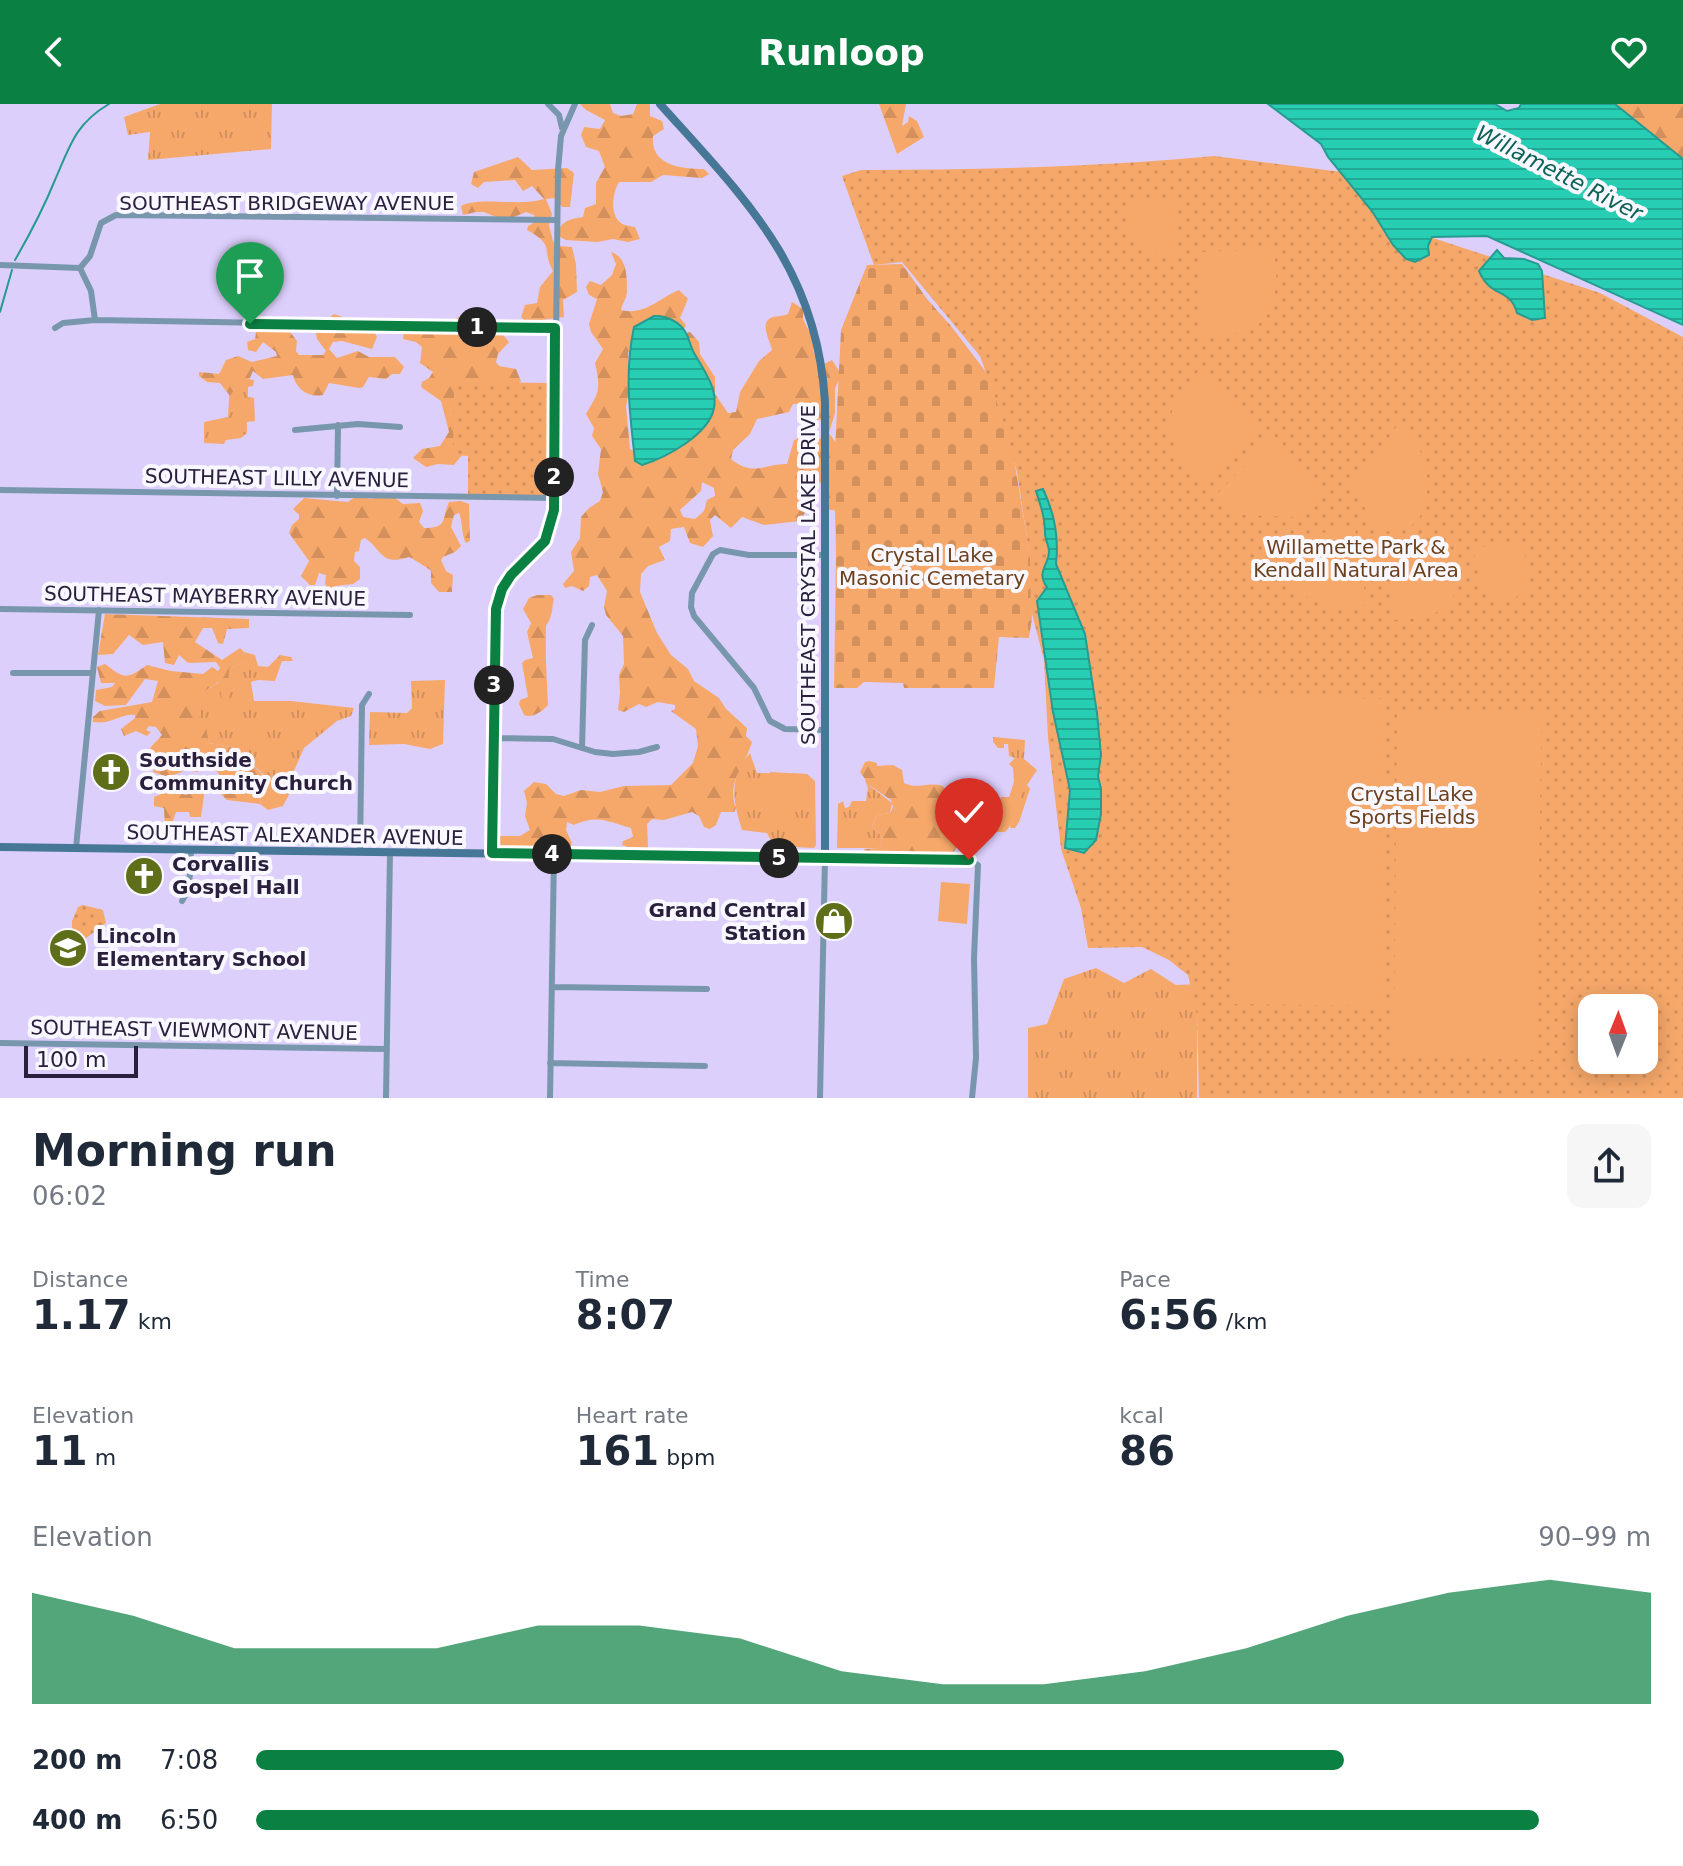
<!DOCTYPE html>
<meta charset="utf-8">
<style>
body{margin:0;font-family:"DejaVu Sans",sans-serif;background:#f6f6f7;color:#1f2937;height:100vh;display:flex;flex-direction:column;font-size:30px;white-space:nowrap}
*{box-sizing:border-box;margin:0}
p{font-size:26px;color:#747a83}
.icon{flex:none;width:44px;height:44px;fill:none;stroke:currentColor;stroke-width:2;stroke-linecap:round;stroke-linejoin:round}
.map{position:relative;height:994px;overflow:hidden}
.drawer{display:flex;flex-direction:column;background:#fff;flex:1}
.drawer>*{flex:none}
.needle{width:52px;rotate:1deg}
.controls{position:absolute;left:1578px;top:890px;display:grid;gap:16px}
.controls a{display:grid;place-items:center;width:80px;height:80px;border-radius:16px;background:#fff;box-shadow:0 4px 20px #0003;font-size:40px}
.scale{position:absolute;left:24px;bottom:20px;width:114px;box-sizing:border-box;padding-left:8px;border:4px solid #2a203d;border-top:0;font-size:22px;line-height:28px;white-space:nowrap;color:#2a203d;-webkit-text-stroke:6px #f9f7ff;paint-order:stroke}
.pin{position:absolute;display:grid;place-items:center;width:68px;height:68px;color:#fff;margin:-82px -34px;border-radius:50% 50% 50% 0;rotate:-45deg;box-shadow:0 0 8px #0007}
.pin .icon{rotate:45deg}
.km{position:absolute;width:40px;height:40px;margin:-20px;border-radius:50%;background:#222;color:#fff;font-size:22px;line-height:40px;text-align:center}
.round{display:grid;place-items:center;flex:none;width:84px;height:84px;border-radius:16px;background:#f6f6f7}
.overview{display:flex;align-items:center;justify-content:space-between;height:136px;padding:0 32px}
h1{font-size:44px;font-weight:800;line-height:60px}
.stats{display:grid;grid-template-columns:repeat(3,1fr);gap:12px;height:136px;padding:8px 32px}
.stats div{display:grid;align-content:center}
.stats b{font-size:40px;font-weight:800}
.stats small{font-size:22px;font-weight:400}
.stats p{font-size:22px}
.chart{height:224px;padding:16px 32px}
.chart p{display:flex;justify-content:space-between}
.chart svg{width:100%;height:144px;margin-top:8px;fill:#0b8043;opacity:.7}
ul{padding:0 32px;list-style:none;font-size:26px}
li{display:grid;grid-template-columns:128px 96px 1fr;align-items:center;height:60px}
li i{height:20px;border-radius:10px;background:#0b8043}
header{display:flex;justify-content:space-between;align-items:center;height:104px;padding:0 32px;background:#0b8043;color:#fff;font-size:36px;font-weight:800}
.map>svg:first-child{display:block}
.grass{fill:url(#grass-tufts)}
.forest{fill:url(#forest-firs);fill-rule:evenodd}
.cemetery{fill:url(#cemetery-stones)}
.park{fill:url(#park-dots);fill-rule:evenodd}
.garden{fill:#f6a86a}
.water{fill:url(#water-rules);stroke:#289a90;stroke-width:2}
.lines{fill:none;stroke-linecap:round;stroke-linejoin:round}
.stream{stroke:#289a90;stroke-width:2}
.street{stroke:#7897ac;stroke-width:6}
.secondary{stroke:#477796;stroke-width:8}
.route-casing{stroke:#fff;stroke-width:16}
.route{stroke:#0b8043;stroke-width:10}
.labels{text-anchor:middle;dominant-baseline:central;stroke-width:8;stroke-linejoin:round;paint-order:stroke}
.street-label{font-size:20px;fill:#2a203d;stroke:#f9f7ff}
.park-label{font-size:20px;fill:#6b401b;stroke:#f9f7ff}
.poi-label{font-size:20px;font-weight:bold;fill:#2a203d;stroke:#f9f7ff;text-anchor:start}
.water-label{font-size:22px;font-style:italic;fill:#0b6355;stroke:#f9f7ff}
</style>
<header><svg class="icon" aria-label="back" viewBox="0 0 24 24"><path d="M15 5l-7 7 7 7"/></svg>Runloop<svg class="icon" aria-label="heart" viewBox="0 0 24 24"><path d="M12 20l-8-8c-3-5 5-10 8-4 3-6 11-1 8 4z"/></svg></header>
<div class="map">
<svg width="1683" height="994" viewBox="0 0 1683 994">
<defs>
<pattern id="grass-tufts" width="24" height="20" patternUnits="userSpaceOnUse" patternTransform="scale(2)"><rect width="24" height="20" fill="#f6a86a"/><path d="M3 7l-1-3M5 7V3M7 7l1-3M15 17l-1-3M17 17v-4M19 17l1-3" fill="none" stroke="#d3905d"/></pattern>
<pattern id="forest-firs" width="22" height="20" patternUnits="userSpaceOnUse" patternTransform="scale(2)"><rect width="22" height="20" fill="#f6a86a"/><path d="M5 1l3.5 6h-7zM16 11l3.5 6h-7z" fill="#d3905d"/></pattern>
<pattern id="cemetery-stones" width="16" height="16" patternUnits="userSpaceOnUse" patternTransform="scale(2)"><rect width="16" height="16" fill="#f6a86a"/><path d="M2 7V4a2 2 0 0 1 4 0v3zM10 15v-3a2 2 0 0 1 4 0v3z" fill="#d3905d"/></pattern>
<pattern id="park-dots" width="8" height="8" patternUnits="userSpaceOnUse" patternTransform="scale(2)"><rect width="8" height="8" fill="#f6a86a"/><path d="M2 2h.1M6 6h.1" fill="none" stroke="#d3905d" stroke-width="1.8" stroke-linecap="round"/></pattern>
<pattern id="water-rules" width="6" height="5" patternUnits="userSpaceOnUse" patternTransform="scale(2)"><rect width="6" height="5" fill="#27ceb4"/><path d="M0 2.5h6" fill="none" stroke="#22a794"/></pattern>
</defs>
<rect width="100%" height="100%" fill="#ddcffc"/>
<path class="grass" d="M160 0H272L271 45 148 56 150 28 128 31 124 13Z
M248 275 254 276 253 282 248 283V293L254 294 255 317 247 318V329L241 334 226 336 224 340 204 339V318L228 313 230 278Z
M244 548 255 551 258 562 268 563 280 551 291 553 293 557H282L275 577 258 576 251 578 254 597H291L354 604 351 612 337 617 304 644 294 667V681L283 702 268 706 260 700 264 671 236 644 209 639 204 619 198 618 199 590 220 578 229 564 246 558Z
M445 576 443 640 430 645 404 640 369 641 370 608 407 609 412 604 411 577Z
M993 633 1025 636 1024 655 1037 666 1027 681 1030 685 1019 718 1015 724H1010L1018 679 1014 678 1013 664 1009 660 1015 654 1009 652 1008 640H1004V644H998L993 638Z
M750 649 757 669 807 670 815 677 816 741 814 744 774 742 767 729 742 726C733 696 728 675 750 649Z
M866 679 892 699 890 709 877 711 872 722 881 732 882 740 879 744H837L838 700 843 697 845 704 849 703 852 697H866L868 684Z
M1096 864 1124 879 1151 865 1176 881 1201 880 1210 902 1197 912V994H1028V924L1047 920 1064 875Z"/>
<path class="forest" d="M580 0H610L613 9 621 12 633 10 637 0H650V12L662 17 664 25 653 32C650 62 682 65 704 65L709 70 702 74 663 71 651 78H619C613 88 609 110 621 119 625 122 631 122 635 123L640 135 628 138 613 135 597 138 566 136 558 132C559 117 570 115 583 113L585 104 596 100V79L605 63 599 47 586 43 581 31 584 23 600 25 605 16 586 6Z
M879 0H906L902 22 908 18 909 12 917 17 924 33 897 50Z
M1615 0H1683V55Z
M518 53 532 66 567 64 574 69 570 103H562L554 94 546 95 552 110 549 121 553 137 559 142 572 143 576 160 577 188 563 196 564 213 526 218 521 213 525 201 537 199 540 183 553 167C541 145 556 142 527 126L528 122 535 118 534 111 526 108 514 113H496L484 108H476L463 111 461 102C479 92 520 103 544 95L532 82 523 87 515 76 484 78 478 84 471 80 474 68Z
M611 148C627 153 627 172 627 187 627 194 622 200 621 206 645 212 659 194 679 186L688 195 680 214 686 221 684 225 632 237 628 249 631 280 626 302 630 345 637 349 697 264 685 229 690 228 699 238 700 250 715 273V290L728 309 736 308 740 288 759 257 772 246C770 236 758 218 773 213 778 212 783 212 788 210L792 198 803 205V215L814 237 813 246 816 254 824 260 832 256 839 267V276L835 284V309L829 329 839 343V407L823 405 821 402 822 382 820 378H815C803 387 810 408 800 417L764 421 742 413 731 424 715 411 710 416 713 432 703 443 690 439 684 423 671 425 670 437 659 443 665 456 648 462 641 470 640 488 657 529 671 551 688 565 694 577 719 594 726 605 747 624 746 632 752 638C745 663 726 676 736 704L734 708H721L716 721 710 725 704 723 699 712 692 708 664 716 652 715 647 720 648 743 641 748 622 741 623 737 633 733 631 724C608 718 598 710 574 721L567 718 566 726 572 739 569 747 528 742 508 746 498 740 497 732H520L530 726 525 712 527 699 524 687 534 678 546 680 556 690 564 692 581 686 600 688 624 682 671 681 693 659 698 642 696 625 671 607 675 605V601L658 598 646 603 639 600 624 608 618 606 620 589 619 571 624 560 623 532 606 511 604 503 607 487 597 471 590 473 589 482 583 487 572 482 565 484 563 480 574 467 571 448 580 434 581 413 589 404 600 397 603 388 598 370 601 345 592 332 594 324 586 310C599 288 601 286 595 259L603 245 591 228 589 220 597 195 589 191 586 183 590 177 601 181 612 171 616 160ZM793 300H799L805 320 813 321 819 315 823 317 821 334 818 336 805 332 794 336 787 360C763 360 753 373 731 355L733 346 750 330 757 315 789 308ZM702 378 714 384 715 392 707 396 704 407 695 415 683 413 680 406 701 387Z
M465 209 469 210 473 226H499L509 238 498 250 496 258 499 262 516 265 521 277 454 361 438 360 426 363 413 354 422 345 440 342 449 328 441 297 421 283 422 278 429 274 433 268 420 259 422 243 416 238 403 235 404 227C418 225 434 227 447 221 453 218 459 212 465 209Z
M334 210 354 217 363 224 372 223 377 233 372 245 342 237 333 238 329 245 337 254 358 247 369 253H395L404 263 400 270H392L386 275 369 273 363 283 359 284 329 279 323 291C308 294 296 285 293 271L263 275 253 267 250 274 239 279 230 292 220 279 207 278 199 272V268L219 270 226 256 238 252 252 258 277 252 276 248 263 238 256 248 248 246 247 238 255 235 257 222 287 224 297 237 296 247 299 251H323L326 247 317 235 315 225Z
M390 390 403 400 420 399 423 407 419 418 424 424C449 424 441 415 449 398L461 397 469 400 470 437 466 439C461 431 463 418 459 409L454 411 451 423 461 442 455 448 443 453 441 456 446 467 453 471 452 488H439L431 479V467C428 464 413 455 409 453 381 462 384 448 365 434L361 436 359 447 355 448 354 457 360 463V475L353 480 336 482 334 489 337 501 333 500 325 479 326 471 319 469 315 481H310L301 472 309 457 289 429 292 421 299 415V411L293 405 304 394 348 398 355 393 363 392 370 395Z
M537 491H551L554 495C552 501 553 508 550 514 548 521 546 518 546 525 545 552 547 574 548 601 543 607 532 615 524 611L519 600 520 596 528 593 522 559 525 556 533 554 527 528 531 519 523 505 529 494Z
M105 510 249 515V524L227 525 223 540 218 539 212 524H203L195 538 222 556 240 544 244 548 247 558 229 564 228 596 222 597 219 578 200 590 198 618H205L209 639 236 644 264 672 260 700 227 696 216 685 219 670 206 654 198 668 191 667 193 657 184 655 182 668 168 673 153 668 161 653 150 644 162 631 156 623 149 622 146 626 151 628 147 632 136 627 124 632 121 625 135 614V611C121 609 112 621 93 618V613L100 607 152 598 158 577 145 575 126 601 105 602 95 597 96 586 112 583 115 579H101L97 563 105 560C125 575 126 576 147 561L171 567 203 570 212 563 218 567 220 564 216 558 188 559 179 551 174 561 165 559 163 538 143 541 129 531 113 550 98 551Z
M869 657 877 659V662L893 661 902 666 904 679C919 686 926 677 943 682L950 700 947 706 959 703 969 690H978C981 721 962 726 953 751H864V745L879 744 882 740 881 732 872 722 877 711 890 709 893 703 891 696 866 679 865 675 860 668 865 658Z
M191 674 206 677 201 713H190L189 708H176L169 728 165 726 164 704 154 702V693L161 690 165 678 173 675V688L187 691Z"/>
<path class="cemetery" d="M902 160 927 195 951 222 992 276 1014 355 1031 458 1032 514 1029 534 999 533 994 584H904L903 579 864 578 857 584H834L836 449 834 367 841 226 867 161Z"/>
<path class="park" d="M1214 52 1342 68 1424 131 1600 189 1683 233V994H1199L1197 911 1188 871 1169 856 1142 843 1088 844 1081 804 1061 745 1048 634 1044 556 1031 506 1030 454 1017 368 1001 310 980 252 902 158 874 161 842 72 861 66C981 66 1094 63 1214 52ZM1592 904H1644V956H1592Z
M454 278 555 279 554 394 468 393V352L453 351Z
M83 801 103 806 106 819 85 835H78L72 829V817L78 803Z"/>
<path class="garden" d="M1126 97 1175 98 1174 152C1136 151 1127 132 1126 97Z
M1273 145C1279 171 1279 212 1250 226 1235 232 1214 231 1198 232L1200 148Z
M1202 263 1261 321 1206 378C1157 336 1160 310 1202 263Z
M1398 321C1404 326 1412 331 1416 338 1430 361 1436 415 1403 426 1395 428 1385 427 1377 428L1353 381Z
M1274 331 1327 389 1312 406 1294 413 1243 411 1214 393Z
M1355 424 1367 501C1315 513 1285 485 1273 436Z
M1523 438 1531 483 1515 494H1494L1479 473 1473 444Z
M1446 445 1461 466 1450 504 1419 514 1395 516 1387 453Z
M1230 592 1384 595 1383 902 1234 900Z
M1542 609 1535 956 1394 951 1397 610Z
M770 668 807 670 813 680 811 701 795 700V712H785L783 701 765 699V682Z
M1014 678H1018C1025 692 1016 718 1005 728H968L984 698 986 696 1000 699 1001 693H1009Z
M941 778 970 780 967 820 938 817Z"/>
<path class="water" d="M1268 0H1495L1507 7 1519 4 1521 0H1615L1683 55V221L1487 132 1432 133 1428 142 1429 151 1415 158 1406 155 1393 141 1372 107 1328 53 1321 40Z
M1497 146 1504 154 1524 155 1538 160 1542 167 1545 214 1532 216 1517 209C1510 183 1491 195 1479 167Z
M654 212C666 211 680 218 686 229 689 234 690 241 693 247 702 264 718 283 714 304 709 331 665 354 642 361L635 357C630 309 624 271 634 223Z
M1043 385C1054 408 1059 434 1056 460L1085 530 1097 609 1101 651 1098 672 1101 685V710L1096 736 1084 749 1065 744 1070 686 1053 608 1037 497 1047 483C1036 469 1048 462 1049 448 1049 442 1045 435 1045 429 1045 413 1041 403 1036 387Z"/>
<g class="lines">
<path class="stream" d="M15 156C30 130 44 103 55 76 70 42 75 20 109 0
M0 208 12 166"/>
<path class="street" d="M548 0 559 11 562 24
M0 161 80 164 90 152 101 119 116 111 557 116
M80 164 91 187 95 216
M55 224 63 219 95 216 555 224
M295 326 358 320 400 323
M0 386 554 394
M337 392 338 321
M0 505 410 511
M13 569H93
M824 626 785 625 770 617 754 584 694 512 691 503 692 489 713 450 720 446 749 451H824
M493 634 553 635 595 648 613 650 639 648 657 643
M582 644 585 536 592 521
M76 744 99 506
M360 748 362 601 369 590
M492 749 496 505C506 463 527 467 544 438 550 429 551 416 554 406L558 66 561 32 575 0
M182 797 189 785 191 747
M552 883 707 885
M0 939 386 945
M550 959 705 962
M386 994 390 748
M550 994 554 750
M820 994 825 754 969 756 978 761 974 854 976 954 972 994"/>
<path class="secondary" d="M0 743 825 754V298C817 163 745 95 660 0"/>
</g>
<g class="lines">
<defs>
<path id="route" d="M250 220 555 224 554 406 545 437 511 471 502 485 496 505 492 749 969 756"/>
</defs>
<use href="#route" class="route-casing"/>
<use href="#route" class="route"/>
</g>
<defs>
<symbol id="church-disc" viewBox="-11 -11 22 22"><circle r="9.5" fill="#5f6e18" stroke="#f9f7ff"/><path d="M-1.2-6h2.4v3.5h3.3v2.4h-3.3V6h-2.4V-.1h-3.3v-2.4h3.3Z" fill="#fff"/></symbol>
<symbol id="shop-disc" viewBox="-11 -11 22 22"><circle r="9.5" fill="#5f6e18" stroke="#f9f7ff"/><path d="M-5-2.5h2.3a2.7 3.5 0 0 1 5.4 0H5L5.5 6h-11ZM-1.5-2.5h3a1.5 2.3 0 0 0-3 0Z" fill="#fff"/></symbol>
<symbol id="school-disc" viewBox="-11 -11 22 22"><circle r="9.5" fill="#5f6e18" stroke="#f9f7ff"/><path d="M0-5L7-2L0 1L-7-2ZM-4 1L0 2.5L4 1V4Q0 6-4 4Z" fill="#fff"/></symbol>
</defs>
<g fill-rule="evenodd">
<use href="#church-disc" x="89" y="646" width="44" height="44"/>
<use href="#church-disc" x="122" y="750" width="44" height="44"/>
<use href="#shop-disc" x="812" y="795" width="44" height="44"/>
<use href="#school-disc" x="46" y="822" width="44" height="44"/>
</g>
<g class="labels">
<g class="street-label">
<text x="287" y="99">SOUTHEAST BRIDGEWAY AVENUE</text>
<text transform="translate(277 374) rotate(1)">SOUTHEAST LILLY AVENUE</text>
<text transform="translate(808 471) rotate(-90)">SOUTHEAST CRYSTAL LAKE DRIVE</text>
<text transform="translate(205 492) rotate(1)">SOUTHEAST MAYBERRY AVENUE</text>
<text transform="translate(295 731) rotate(1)">SOUTHEAST ALEXANDER AVENUE</text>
<text transform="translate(194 926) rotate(1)">SOUTHEAST VIEWMONT AVENUE</text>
</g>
<g class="park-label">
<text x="1356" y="443">Willamette Park &amp;<tspan x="1356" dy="23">Kendall Natural Area</tspan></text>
<text x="932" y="451">Crystal Lake<tspan x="932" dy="23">Masonic Cemetary</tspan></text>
<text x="1412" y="690">Crystal Lake<tspan x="1412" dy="23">Sports Fields</tspan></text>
</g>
<g class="poi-label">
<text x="139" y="656">Southside<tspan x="139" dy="23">Community Church</tspan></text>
<text x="172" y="760">Corvallis<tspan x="172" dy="23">Gospel Hall</tspan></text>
<text x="806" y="806" text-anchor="end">Grand Central<tspan x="806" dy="23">Station</tspan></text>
<text x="96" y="832">Lincoln<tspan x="96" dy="23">Elementary School</tspan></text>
</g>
<g class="water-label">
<text transform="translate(1559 69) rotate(27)">Willamette River</text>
</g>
</g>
</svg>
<div class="controls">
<a><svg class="needle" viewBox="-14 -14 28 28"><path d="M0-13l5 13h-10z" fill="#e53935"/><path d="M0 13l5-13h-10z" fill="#747a83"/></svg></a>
</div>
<div class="scale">100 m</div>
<div class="pin" style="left:250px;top:220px;background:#1e9e55"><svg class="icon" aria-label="arrive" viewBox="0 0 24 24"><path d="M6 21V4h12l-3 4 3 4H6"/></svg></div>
<div class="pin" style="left:969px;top:756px;background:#d93025"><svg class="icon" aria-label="check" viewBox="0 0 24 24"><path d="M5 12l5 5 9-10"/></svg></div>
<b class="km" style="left:477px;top:223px">1</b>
<b class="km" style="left:554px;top:373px">2</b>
<b class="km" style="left:494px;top:581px">3</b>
<b class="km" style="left:552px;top:750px">4</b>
<b class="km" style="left:779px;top:754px">5</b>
</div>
<section class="drawer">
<div class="overview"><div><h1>Morning run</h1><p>06:02</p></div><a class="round"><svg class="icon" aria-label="share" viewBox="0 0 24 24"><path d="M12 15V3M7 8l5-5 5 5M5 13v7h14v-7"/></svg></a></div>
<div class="stats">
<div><p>Distance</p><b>1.17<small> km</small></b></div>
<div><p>Time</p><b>8:07</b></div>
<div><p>Pace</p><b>6:56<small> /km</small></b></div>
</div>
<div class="stats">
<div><p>Elevation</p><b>11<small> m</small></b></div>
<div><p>Heart rate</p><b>161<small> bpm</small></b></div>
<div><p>kcal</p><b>86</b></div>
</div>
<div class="chart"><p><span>Elevation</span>90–99 m</p>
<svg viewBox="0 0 160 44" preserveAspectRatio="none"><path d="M0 44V10L10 17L20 27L30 27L40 27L50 20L60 20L70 24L80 34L90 38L100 38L110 34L120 27L130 17L140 10L150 6L160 10V44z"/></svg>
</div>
<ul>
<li><b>200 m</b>7:08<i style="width:78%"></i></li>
<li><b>400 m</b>6:50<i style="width:92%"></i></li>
</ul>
</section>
